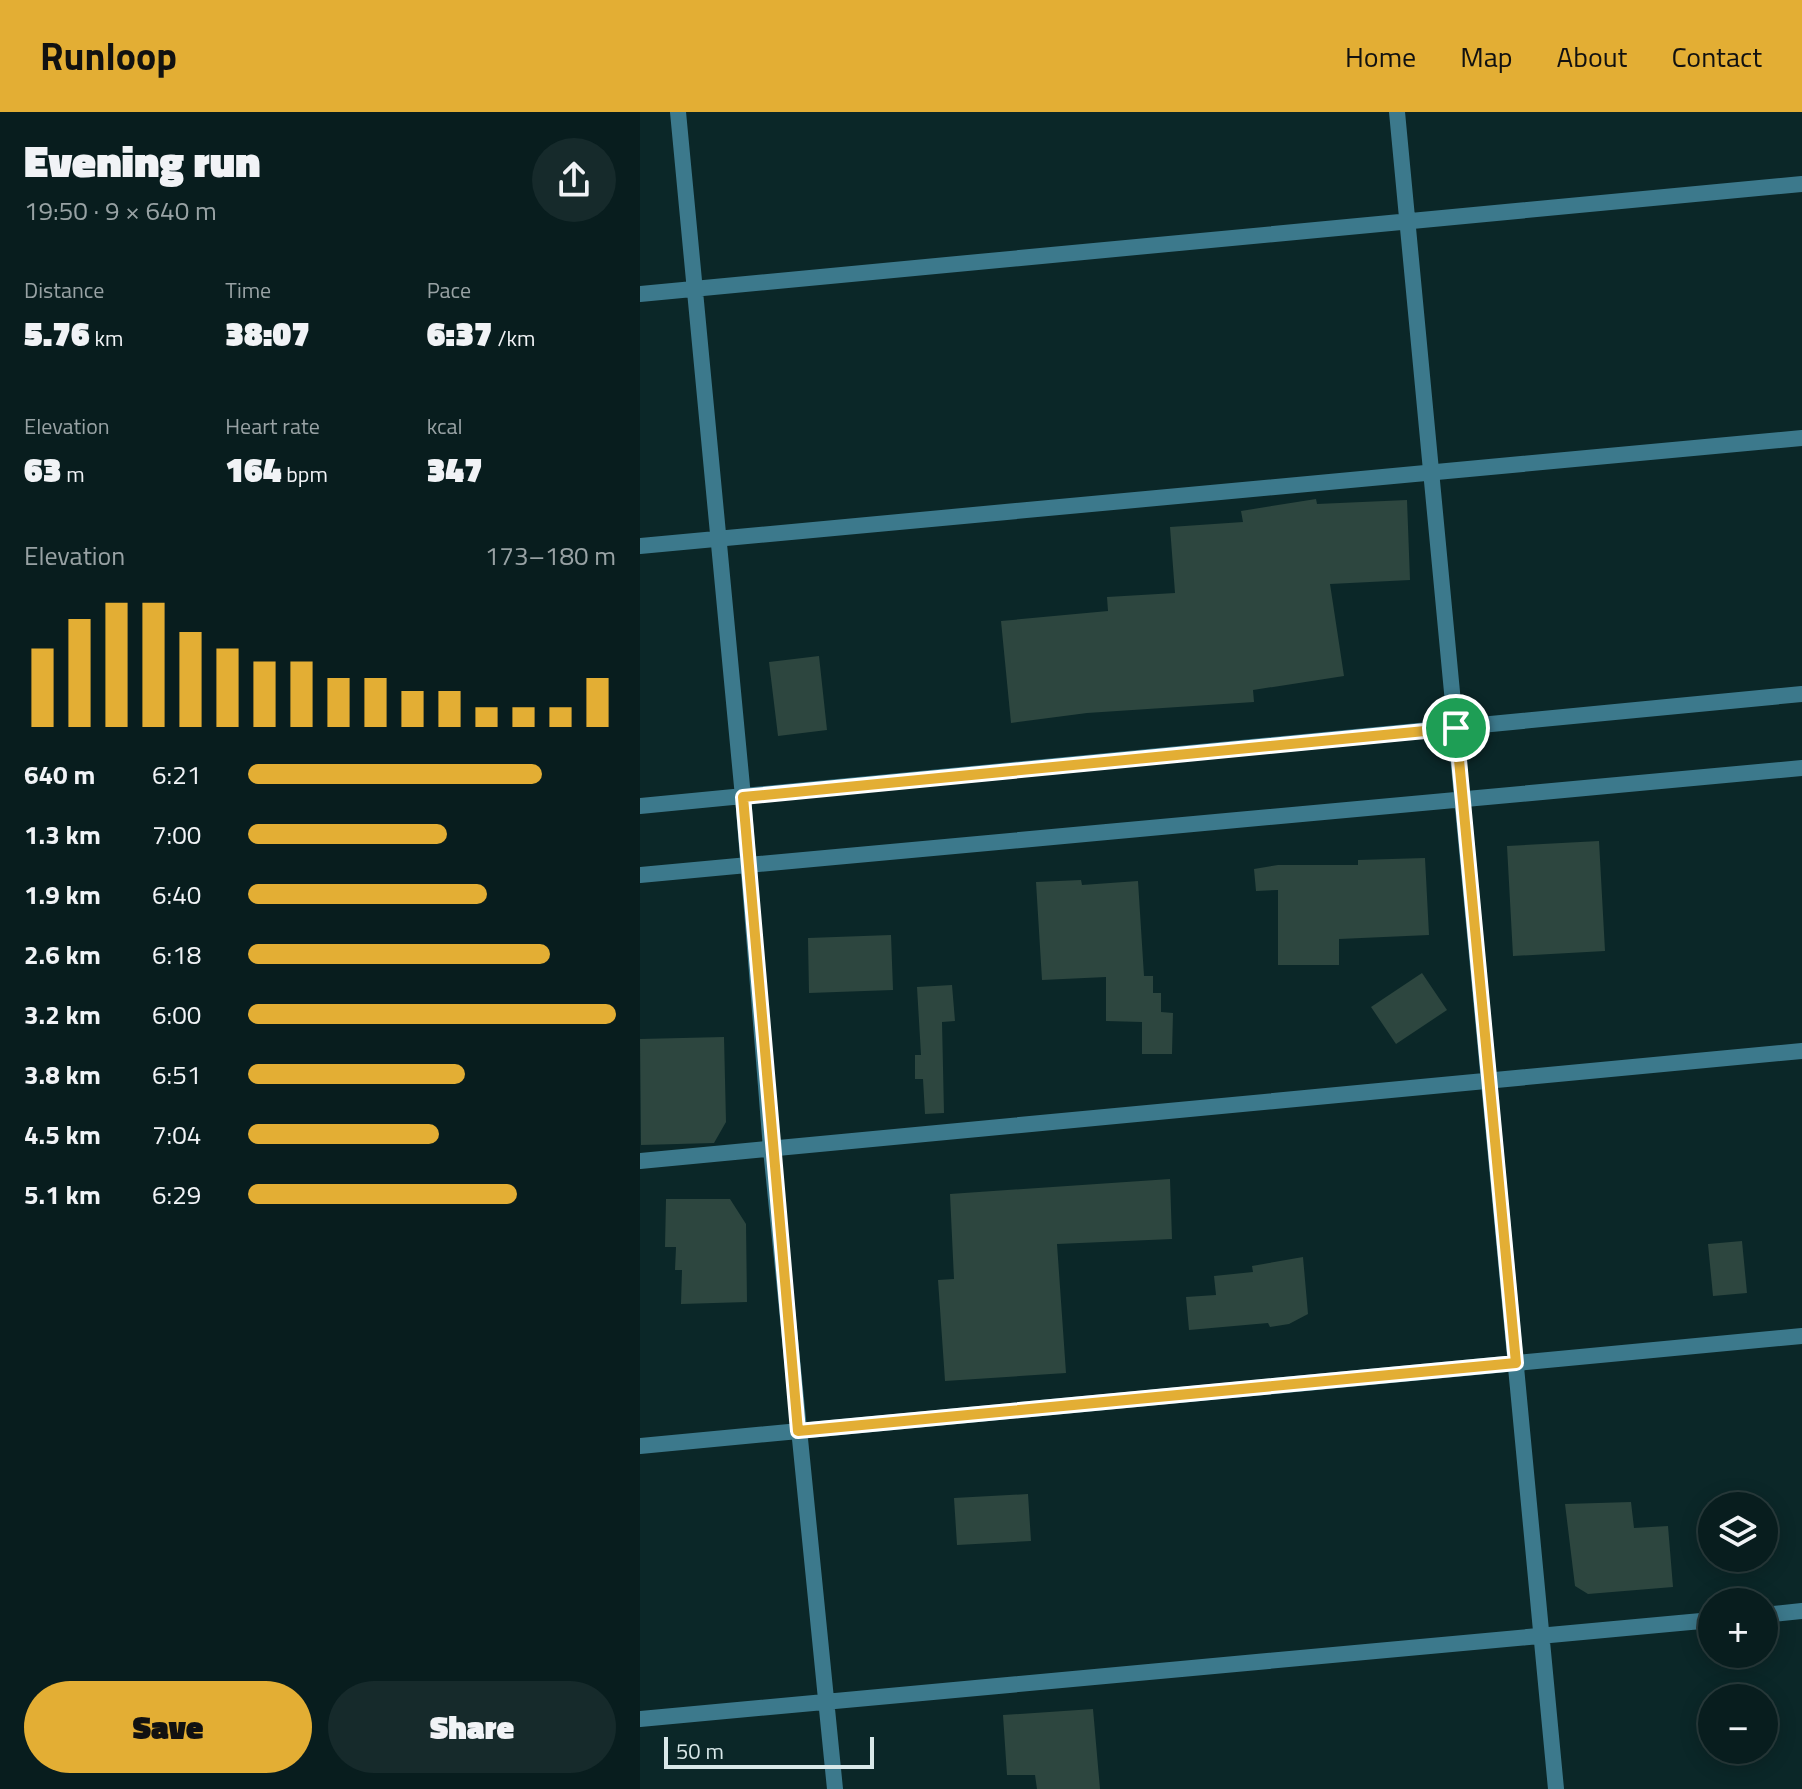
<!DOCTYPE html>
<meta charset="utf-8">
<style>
body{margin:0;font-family:"Titillium Web",sans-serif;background:#162a2b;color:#f1f3f6;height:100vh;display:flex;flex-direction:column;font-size:30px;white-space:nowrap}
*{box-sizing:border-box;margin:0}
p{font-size:26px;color:#98a2a4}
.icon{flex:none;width:44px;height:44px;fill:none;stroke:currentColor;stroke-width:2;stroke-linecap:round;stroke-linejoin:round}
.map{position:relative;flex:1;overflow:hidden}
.panel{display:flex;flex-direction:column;background:#081d1e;width:640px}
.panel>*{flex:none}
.controls{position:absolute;left:1058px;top:1380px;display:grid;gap:16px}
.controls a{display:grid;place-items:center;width:80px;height:80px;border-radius:50%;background:#081d1e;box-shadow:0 4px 20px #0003,0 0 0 2px #293b3c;font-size:40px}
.scale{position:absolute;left:24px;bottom:20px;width:210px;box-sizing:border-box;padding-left:8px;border:4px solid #d9e8e9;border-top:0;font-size:22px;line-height:28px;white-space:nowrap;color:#d9e8e9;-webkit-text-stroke:6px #0b2728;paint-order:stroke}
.pin{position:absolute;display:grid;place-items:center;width:68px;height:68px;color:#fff;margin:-34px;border:4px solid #fff;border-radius:50%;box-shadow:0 2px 8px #0007}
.round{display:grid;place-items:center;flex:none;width:84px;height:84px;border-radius:42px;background:#162a2b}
.headline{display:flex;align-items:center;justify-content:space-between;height:136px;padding:0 24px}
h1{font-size:44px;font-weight:800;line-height:60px}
.metrics{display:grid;grid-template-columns:repeat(3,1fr);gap:12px;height:136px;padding:8px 24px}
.metrics div{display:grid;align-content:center}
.metrics b{font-size:34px;font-weight:800}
.metrics small{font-size:22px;font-weight:400}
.metrics p{font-size:22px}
.chart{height:224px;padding:16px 24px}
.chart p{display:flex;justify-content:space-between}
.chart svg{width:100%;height:144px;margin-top:8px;stroke:#e3ae34;stroke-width:6}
.primary-button{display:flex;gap:16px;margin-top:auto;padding:16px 24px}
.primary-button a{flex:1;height:92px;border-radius:48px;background:#e3ae34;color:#111;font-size:32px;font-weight:800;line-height:92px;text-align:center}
.primary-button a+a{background:#162a2b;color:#f1f3f6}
ul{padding:0 24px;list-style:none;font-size:26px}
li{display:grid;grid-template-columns:128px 96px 1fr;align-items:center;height:60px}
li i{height:20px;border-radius:10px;background:#e3ae34}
header{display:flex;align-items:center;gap:48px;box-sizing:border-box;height:112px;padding:0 40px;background:#e3ae34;color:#111}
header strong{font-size:38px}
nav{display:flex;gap:44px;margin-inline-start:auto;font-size:28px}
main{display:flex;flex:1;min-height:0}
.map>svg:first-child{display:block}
.building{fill:#2d463f}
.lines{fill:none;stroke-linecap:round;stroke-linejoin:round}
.minor{stroke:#3c798c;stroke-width:16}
.route-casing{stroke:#fff;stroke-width:16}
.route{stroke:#e3ae34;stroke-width:10}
</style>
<header>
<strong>Runloop</strong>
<nav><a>Home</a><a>Map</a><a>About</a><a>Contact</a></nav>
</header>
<main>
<section class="panel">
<div class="headline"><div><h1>Evening run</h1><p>19:50 · 9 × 640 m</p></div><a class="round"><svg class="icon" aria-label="share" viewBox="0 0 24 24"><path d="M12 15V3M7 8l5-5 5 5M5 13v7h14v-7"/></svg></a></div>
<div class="metrics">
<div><p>Distance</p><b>5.76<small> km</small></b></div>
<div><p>Time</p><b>38:07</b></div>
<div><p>Pace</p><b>6:37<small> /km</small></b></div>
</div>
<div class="metrics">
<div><p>Elevation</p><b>63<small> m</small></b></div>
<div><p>Heart rate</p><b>164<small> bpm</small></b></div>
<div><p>kcal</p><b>347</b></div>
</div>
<div class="chart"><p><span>Elevation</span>173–180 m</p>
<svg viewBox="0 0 160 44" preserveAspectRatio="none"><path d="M5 44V20M15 44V11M25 44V6M35 44V6M45 44V15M55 44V20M65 44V24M75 44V24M85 44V29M95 44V29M105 44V33M115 44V33M125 44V38M135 44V38M145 44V38M155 44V29"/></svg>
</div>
<ul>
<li><b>640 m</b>6:21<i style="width:80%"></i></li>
<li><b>1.3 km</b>7:00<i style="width:54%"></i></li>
<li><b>1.9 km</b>6:40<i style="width:65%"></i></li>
<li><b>2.6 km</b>6:18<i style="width:82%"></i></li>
<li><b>3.2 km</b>6:00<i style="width:100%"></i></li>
<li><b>3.8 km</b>6:51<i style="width:59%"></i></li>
<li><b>4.5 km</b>7:04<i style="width:52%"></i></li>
<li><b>5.1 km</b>6:29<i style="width:73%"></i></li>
</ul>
<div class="primary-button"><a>Save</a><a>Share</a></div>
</section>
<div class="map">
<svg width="1162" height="1677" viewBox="0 0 1162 1677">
<rect width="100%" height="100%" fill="#0b2728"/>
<path class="building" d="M676 387 677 392 767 388 770 468 690 472 704 564 613 578 614 590 447 601 371 611 361 509 468 499 467 485 535 481 530 415 603 410 601 399Z
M179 544 187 618 138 624 129 550Z
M959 729 965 839 873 844 867 734Z
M785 746 789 823 699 827V853H638V778L616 779 614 757 638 753H718V748Z
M441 768 442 773 498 769 504 864H513V881H521V900L533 901 532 942H502V910L466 909V865L402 868 396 770Z
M251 823 253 878 169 881 168 826Z
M782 861 807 898 756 932 731 895Z
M312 873 315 909 302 910 304 1001 285 1002 283 967H275V943H281L277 875Z
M84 925 86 1010 74 1031 1 1033 0 927Z
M530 1067 532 1127 417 1132 426 1261 305 1269 298 1168 314 1167 310 1082Z
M26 1087H90L106 1112 107 1190 41 1192 42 1158H35L36 1135H25Z
M1102 1129 1107 1181 1073 1184 1068 1132Z
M663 1145 668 1202 649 1212 630 1215 628 1211 549 1218 546 1185 576 1183 574 1164 613 1160 612 1154Z
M388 1382 391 1429 317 1433 314 1386Z
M991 1390 994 1416 1028 1414 1033 1475 948 1482 935 1474 925 1392Z
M453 1597 460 1677H397L395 1663H367L363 1603Z"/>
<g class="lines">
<path class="minor" d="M38 0 103 685 131 1037 195 1677
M757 0 916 1677
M0 182 1162 72
M0 434 1162 326
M0 694 1162 582
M0 763 1162 656
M0 1049 1162 939
M0 1334 1162 1224
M1124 1503 1162 1499
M0 1607 1072 1508"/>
</g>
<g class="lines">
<defs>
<path id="route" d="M816 616 876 1251 158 1319 103 685Z"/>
</defs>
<use href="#route" class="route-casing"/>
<use href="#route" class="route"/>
</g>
</svg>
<div class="controls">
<a><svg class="icon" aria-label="layers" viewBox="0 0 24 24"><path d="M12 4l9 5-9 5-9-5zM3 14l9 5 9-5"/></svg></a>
<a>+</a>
<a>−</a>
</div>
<div class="scale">50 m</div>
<div class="pin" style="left:816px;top:616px;background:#1e9e55"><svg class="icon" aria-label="arrive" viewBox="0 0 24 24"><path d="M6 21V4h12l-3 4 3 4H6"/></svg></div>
</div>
</main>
